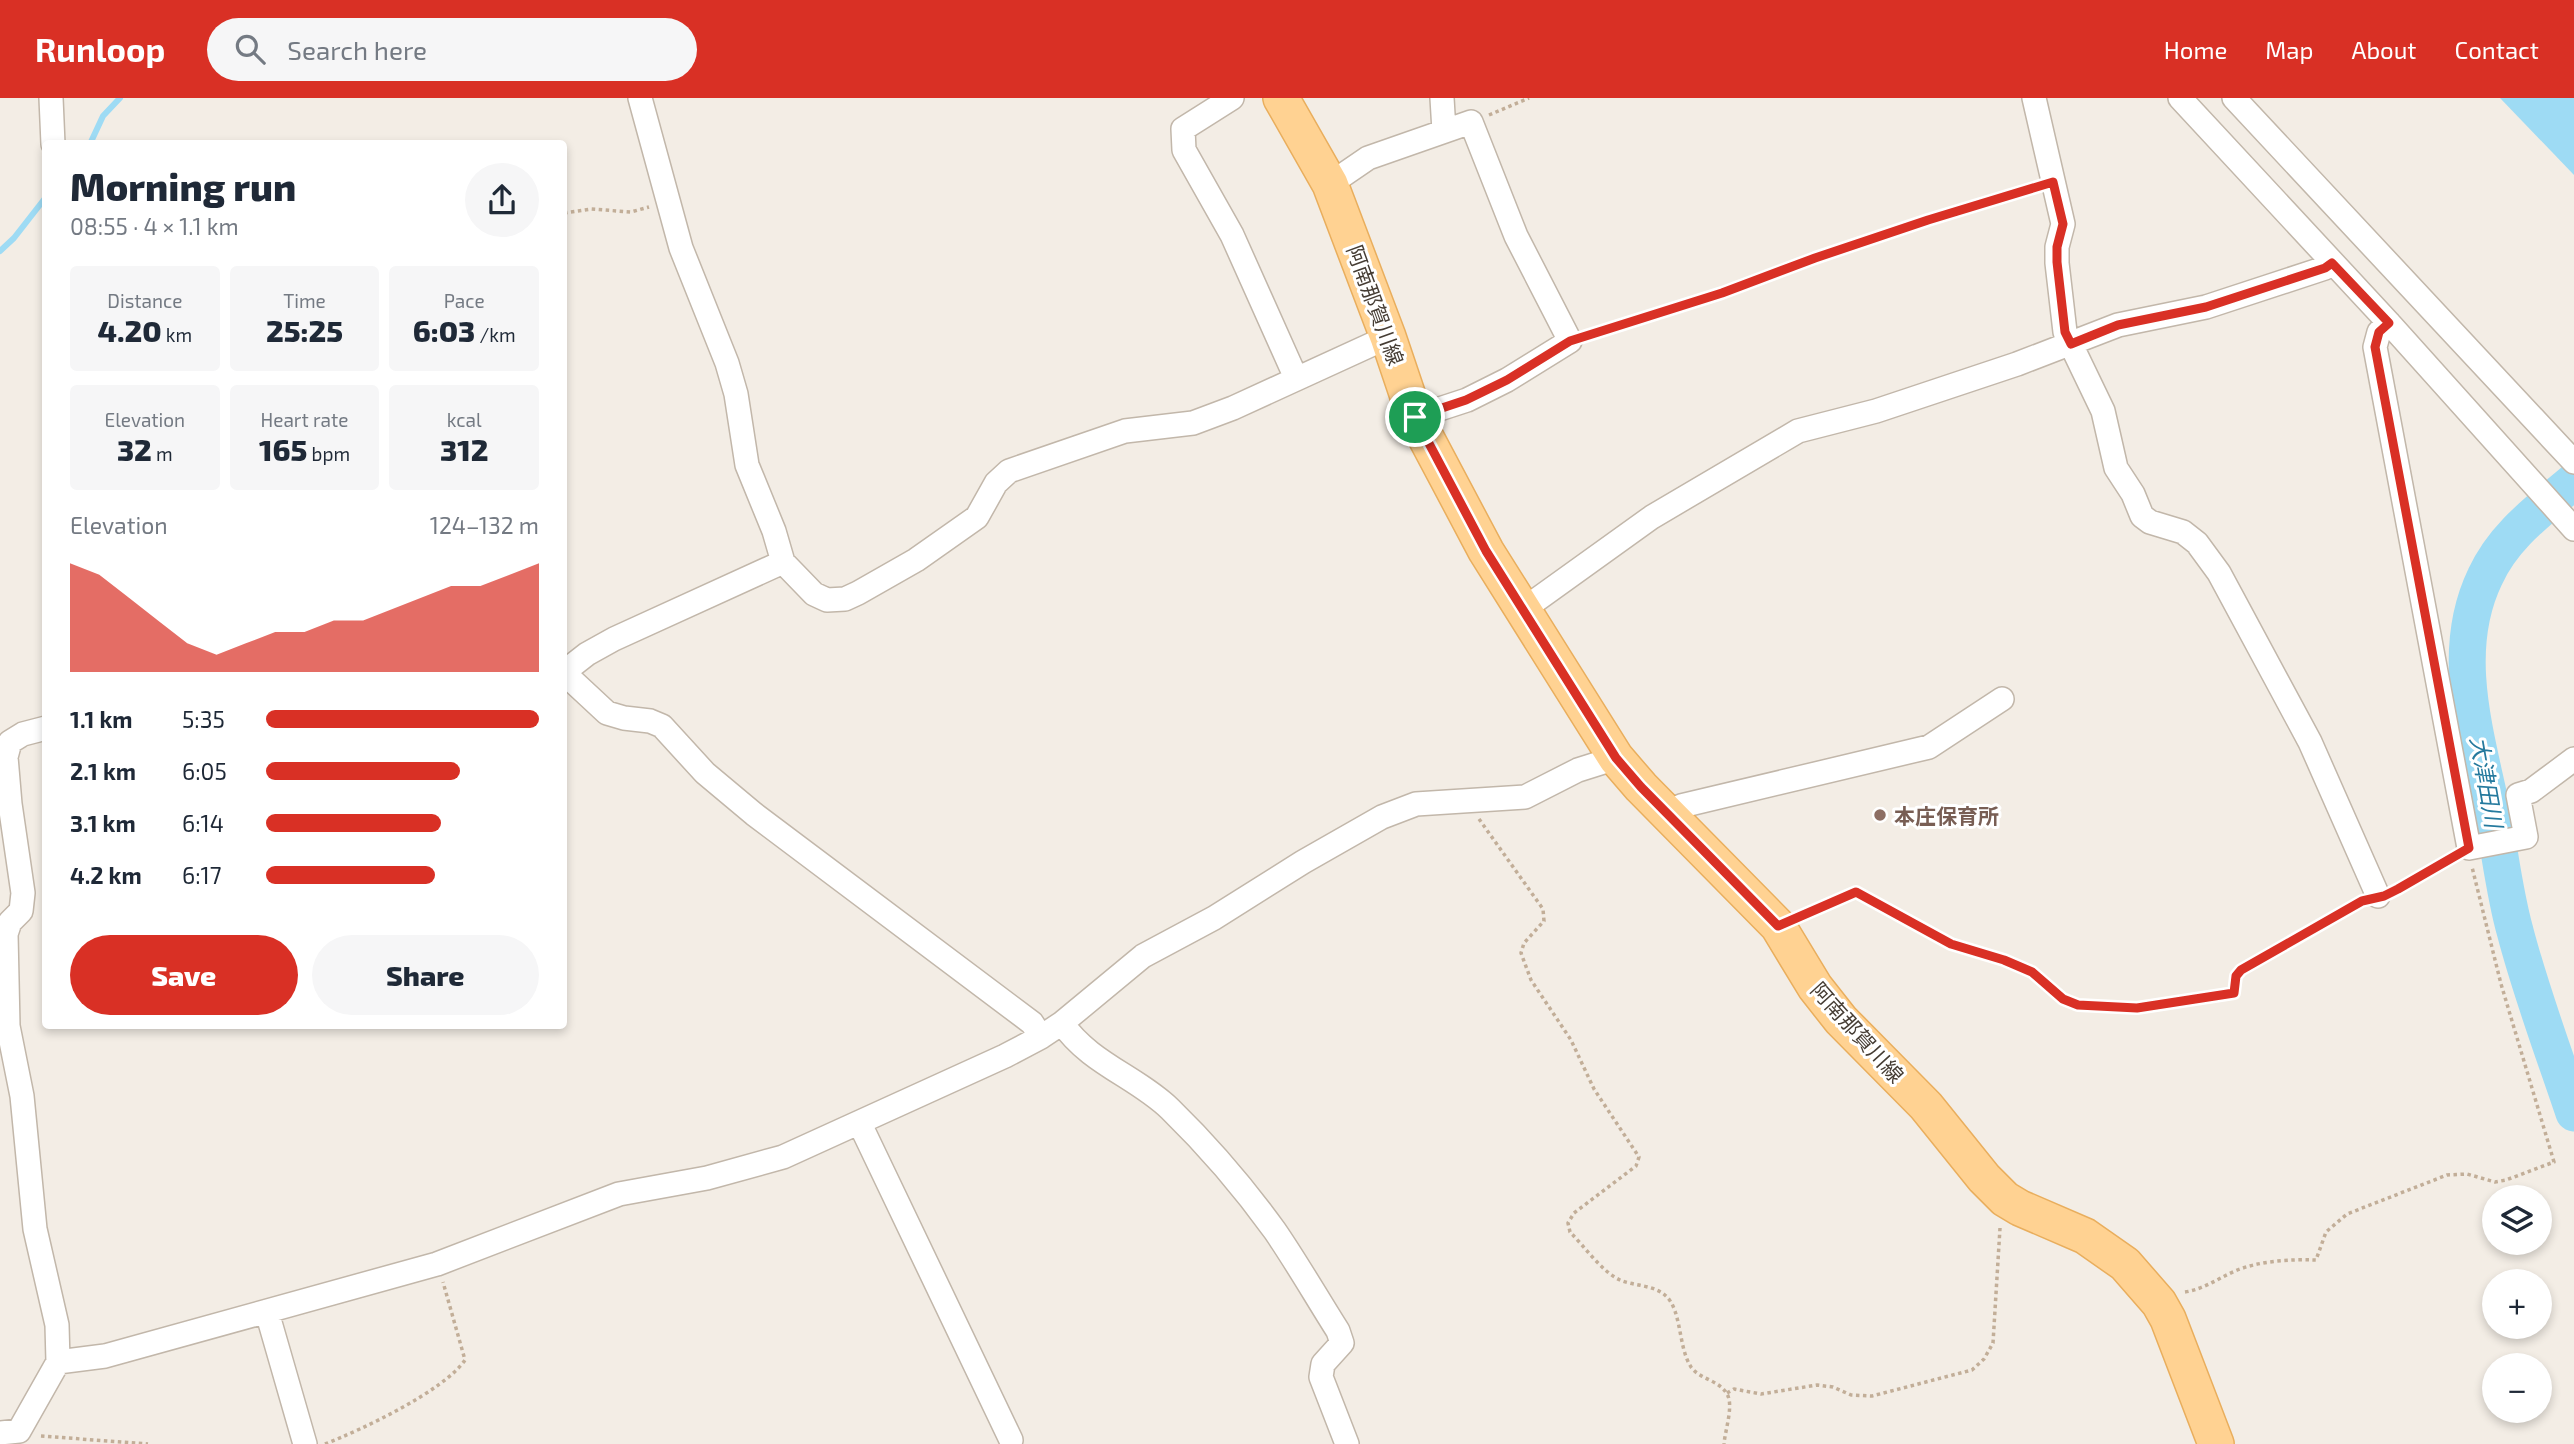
<!DOCTYPE html>
<meta charset="utf-8">
<style>
body{margin:0;font-family:"Exo 2","Noto Sans JP",sans-serif;background:#f6f6f7;color:#1f2937;height:100vh;display:flex;flex-direction:column;font-size:26px;white-space:nowrap}
*{box-sizing:border-box;margin:0}
p{font-size:23px;color:#747a83}
.icon{flex:none;width:38px;height:38px;fill:none;stroke:currentColor;stroke-width:2;stroke-linecap:round;stroke-linejoin:round}
.map{position:relative;flex:1;overflow:hidden}
.details{position:absolute;left:42px;top:42px;width:525px;height:889px;display:flex;flex-direction:column;background:#fff;border-radius:7px;box-shadow:0 4px 10px #0003}
.details>*{flex:none}
.tools{position:absolute;left:2482px;top:1087px;display:grid;gap:14px}
.tools a{display:grid;place-items:center;width:70px;height:70px;border-radius:50%;background:#fff;box-shadow:0 4px 10px #0003;font-size:35px}
.pin{position:absolute;display:grid;place-items:center;width:60px;height:60px;color:#fff;margin:-30px;border:4px solid #fff;border-radius:50%;box-shadow:0 2px 7px #0007}
.round{display:grid;place-items:center;flex:none;width:74px;height:74px;border-radius:37px;background:#f6f6f7}
.head{display:flex;align-items:center;justify-content:space-between;height:119px;padding:0 28px}
h1{font-size:38px;font-weight:800;line-height:52px}
.figures{display:grid;grid-template-columns:repeat(3,1fr);gap:10px;height:119px;padding:7px 28px}
.figures div{display:grid;align-content:center;border-radius:7px;background:#f6f6f7;text-align:center}
.figures b{font-size:30px;font-weight:800}
.figures small{font-size:19px;font-weight:400}
.figures p{font-size:19px}
.chart{height:196px;padding:14px 28px}
.chart p{display:flex;justify-content:space-between}
.chart svg{width:100%;height:126px;margin-top:7px;fill:#d93025;opacity:.7}
.button{display:flex;gap:14px;margin-top:auto;padding:14px 28px}
.button a{flex:1;height:80px;border-radius:42px;background:#d93025;color:#fff;font-size:28px;font-weight:800;line-height:80px;text-align:center}
.button a+a{background:#f6f6f7;color:#1f2937}
ul{padding:0 28px;list-style:none;font-size:23px}
li{display:grid;grid-template-columns:112px 84px 1fr;align-items:center;height:52px}
li i{height:18px;border-radius:9px;background:#d93025}
header{display:flex;align-items:center;gap:42px;box-sizing:border-box;height:98px;padding:0 35px;background:#d93025;color:#fff}
header strong{font-size:33px}
nav{display:flex;gap:38px;margin-inline-start:auto;font-size:24px}
.search{width:490px;height:63px;background:#f6f6f7;display:flex;align-items:center;gap:18px;box-sizing:border-box;padding:0 24px;border-radius:38px;color:#747a83;font-size:26px}
.map>svg:first-child{display:block}
.water{fill:#9edbf4}
.lines{fill:none;stroke-linecap:round;stroke-linejoin:round}
.stream{stroke:#9edbf4;stroke-width:6}
.river{stroke:#9edbf4;stroke-width:37}
.street-casing{stroke:#c2b7aa;stroke-width:26}
.primary-casing{stroke:#e9ae5d;stroke-width:38}
.path{stroke:#c2ae98;stroke-width:3.5;stroke-dasharray:3.5 3.5;stroke-linecap:butt}
.street{stroke:#fff;stroke-width:23}
.primary{stroke:#ffd292;stroke-width:35}
.route-casing{stroke:#fff;stroke-width:14}
.route{stroke:#d93025;stroke-width:9}
.education-dot{fill:#8d6e63;stroke:#fff;stroke-width:2.5}
.labels{text-anchor:middle;dominant-baseline:central;stroke-width:6;stroke-linejoin:round;paint-order:stroke}
.street-label{font-size:21px;fill:#463d34;stroke:#fff}
.education-label{font-size:21px;font-weight:bold;fill:#785e54;stroke:#fff;text-anchor:start}
.water-label{font-size:23px;font-style:italic;fill:#257a9e;stroke:#fff}
</style>
<header>
<strong>Runloop</strong>
<div class="search"><svg class="icon" aria-label="search" viewBox="0 0 24 24"><circle cx="10" cy="10" r="6"/><path d="M15 15l6 6"/></svg>Search here</div>
<nav><a>Home</a><a>Map</a><a>About</a><a>Contact</a></nav>
</header>
<div class="map">
<svg width="2574" height="1346" viewBox="0 0 2574 1346">
<rect width="100%" height="100%" fill="#f3ede5"/>
<path class="water" d="M2500 0H2574V77Z"/>
<g class="lines">
<path class="stream" d="M90 46 103 18 120 0
M0 153 14 140 46 99"/>
<path class="river" d="M2574 383C2540 412 2504 437 2485 479 2449 554 2476 636 2492 713 2500 753 2504 794 2515 833 2531 895 2554 955 2574 1015"/>
<defs>
<path id="street" d="M51 0 53 46
M640 0 681 150 727 265 736 296 747 367 774 433 783 464 814 496 827 502 845 501 858 495 916 462 977 419 996 385 1009 373 1125 333 1193 325 1233 310 1388 239
M1232 0 1183 31 1184 52 1232 137 1296 280
M1442 0 1444 33
M2034 0 2063 126 2057 149V165L2065 234 2103 313 2116 370 2133 396 2142 418 2150 424 2183 434 2197 445 2219 475 2310 644 2378 798
M2180 0 2389 225 2574 431
M2234 0 2574 364
M1330 86 1368 60 1471 24 1516 138 1570 243 1507 282 1467 302 1415 319
M2389 225 2379 234 2375 249 2469 750 2526 739 2518 697 2531 693 2574 661
M1524 511 1652 419 1798 333 1876 313 2017 266 2118 227 2206 209 2325 170 2332 165
M564 574 587 556 614 541 783 464
M564 575 607 615 624 620 650 623 662 628 705 675 754 716 1032 925 1041 939
M1671 718 1681 708 1929 649 2002 601
M1062 925C1089 965 1137 979 1170 1011 1208 1048 1244 1090 1275 1133 1297 1165 1317 1200 1338 1233L1342 1245 1323 1266 1321 1279 1347 1346
M860 1026 1011 1342
M267 1214 305 1346
M58 1264 105 1258 437 1166 619 1096 707 1080 783 1059 1005 958 1041 939 1062 925 1143 858 1214 820 1303 764 1382 719 1416 706 1525 699 1578 672 1616 660
M0 1335 19 1333 58 1264 57 1227 35 1131 22 998 8 928 6 836 10 824 21 813 23 795 10 706 6 659 10 644 23 636 46 630"/>
<path id="primary" d="M1281 0 1330 86 1388 239 1415 319 1486 453 1616 660 1641 689 1778 828 1815 889 1841 922 1926 1008 1984 1080 2005 1101 2020 1110 2085 1138 2125 1166 2159 1205 2168 1221 2216 1346"/>
</defs>
<use href="#street" class="street-casing"/>
<use href="#primary" class="primary-casing"/>
<path class="path" d="M1489 17 1529 0
M564 115 591 111 631 114 649 109
M1589 238C1666 215 1740 187 1815 160 1887 134 1960 112 2033 90
M1479 721 1543 811 1544 823 1524 845 1521 855 1531 882 1571 942 1594 991 1639 1059 1636 1068 1574 1115 1568 1125 1570 1134C1585 1149 1601 1173 1620 1182 1634 1188 1655 1187 1666 1198 1682 1213 1678 1249 1691 1269 1700 1282 1721 1282 1728 1298 1733 1310 1725 1333 1724 1346
M2397 791 2451 761
M1802 818 1856 794 1951 846 2004 862 2032 874 2063 901 2078 907 2137 910 2234 895 2236 879 2241 871 2357 806
M2185 1194C2204 1191 2217 1181 2235 1173 2258 1163 2291 1161 2316 1162L2326 1134 2347 1116 2447 1077 2467 1076 2495 1084 2506 1082 2554 1064 2501 886 2472 769
M1727 1295 1734 1291 1761 1296 1817 1287 1833 1289 1851 1297 1872 1298 1972 1272 1984 1261 1993 1245 2000 1130
M41 1338 148 1346
M325 1346C361 1332 444 1293 465 1262L443 1184"/>
<use href="#street" class="street"/>
<use href="#primary" class="primary"/>
</g>
<g class="lines">
<defs>
<path id="route" d="M2053 84 2063 126 2057 149V164L2065 234 2071 246 2118 227 2206 209 2325 170 2332 165 2389 225 2379 234 2375 249 2469 750 2398 791 2384 798 2362 803 2241 872 2236 878 2234 895 2137 910 2078 907 2063 901 2032 874 2004 862 1951 846 1856 794 1778 828 1641 689 1616 660 1486 453 1415 319 1466 302 1507 282 1570 243 1722 195 1815 160 1928 122Z"/>
</defs>
<use href="#route" class="route-casing"/>
<use href="#route" class="route"/>
</g>
<circle class="education-dot" cx="1880" cy="717" r="7"/>
<g class="labels">
<g class="street-label">
<text transform="translate(1376 207) rotate(70)">阿南那賀川線</text>
<text transform="translate(1858 934) rotate(48)">阿南那賀川線</text>
</g>
<g class="education-label">
<text x="1894" y="717">本庄保育所</text>
</g>
<g class="water-label">
<text transform="translate(2487 684) rotate(80)">大津田川</text>
</g>
</g>
</svg>
<div class="tools">
<a><svg class="icon" aria-label="layers" viewBox="0 0 24 24"><path d="M12 4l9 5-9 5-9-5zM3 14l9 5 9-5"/></svg></a>
<a>+</a>
<a>−</a>
</div>
<div class="pin" style="left:1415px;top:319px;background:#1e9e55"><svg class="icon" aria-label="arrive" viewBox="0 0 24 24"><path d="M6 21V4h12l-3 4 3 4H6"/></svg></div>
<section class="details">
<div class="head"><div><h1>Morning run</h1><p>08:55 · 4 × 1.1 km</p></div><a class="round"><svg class="icon" aria-label="share" viewBox="0 0 24 24"><path d="M12 15V3M7 8l5-5 5 5M5 13v7h14v-7"/></svg></a></div>
<div class="figures">
<div><p>Distance</p><b>4.20<small> km</small></b></div>
<div><p>Time</p><b>25:25</b></div>
<div><p>Pace</p><b>6:03<small> /km</small></b></div>
</div>
<div class="figures">
<div><p>Elevation</p><b>32<small> m</small></b></div>
<div><p>Heart rate</p><b>165<small> bpm</small></b></div>
<div><p>kcal</p><b>312</b></div>
</div>
<div class="chart"><p><span>Elevation</span>124–132 m</p>
<svg viewBox="0 0 160 44" preserveAspectRatio="none"><path d="M0 44V6L10 10L20 18L30 26L40 34L50 38L60 34L70 30L80 30L90 26L100 26L110 22L120 18L130 14L140 14L150 10L160 6V44z"/></svg>
</div>
<ul>
<li><b>1.1 km</b>5:35<i style="width:100%"></i></li>
<li><b>2.1 km</b>6:05<i style="width:71%"></i></li>
<li><b>3.1 km</b>6:14<i style="width:64%"></i></li>
<li><b>4.2 km</b>6:17<i style="width:62%"></i></li>
</ul>
<div class="button"><a>Save</a><a>Share</a></div>
</section>
</div>
